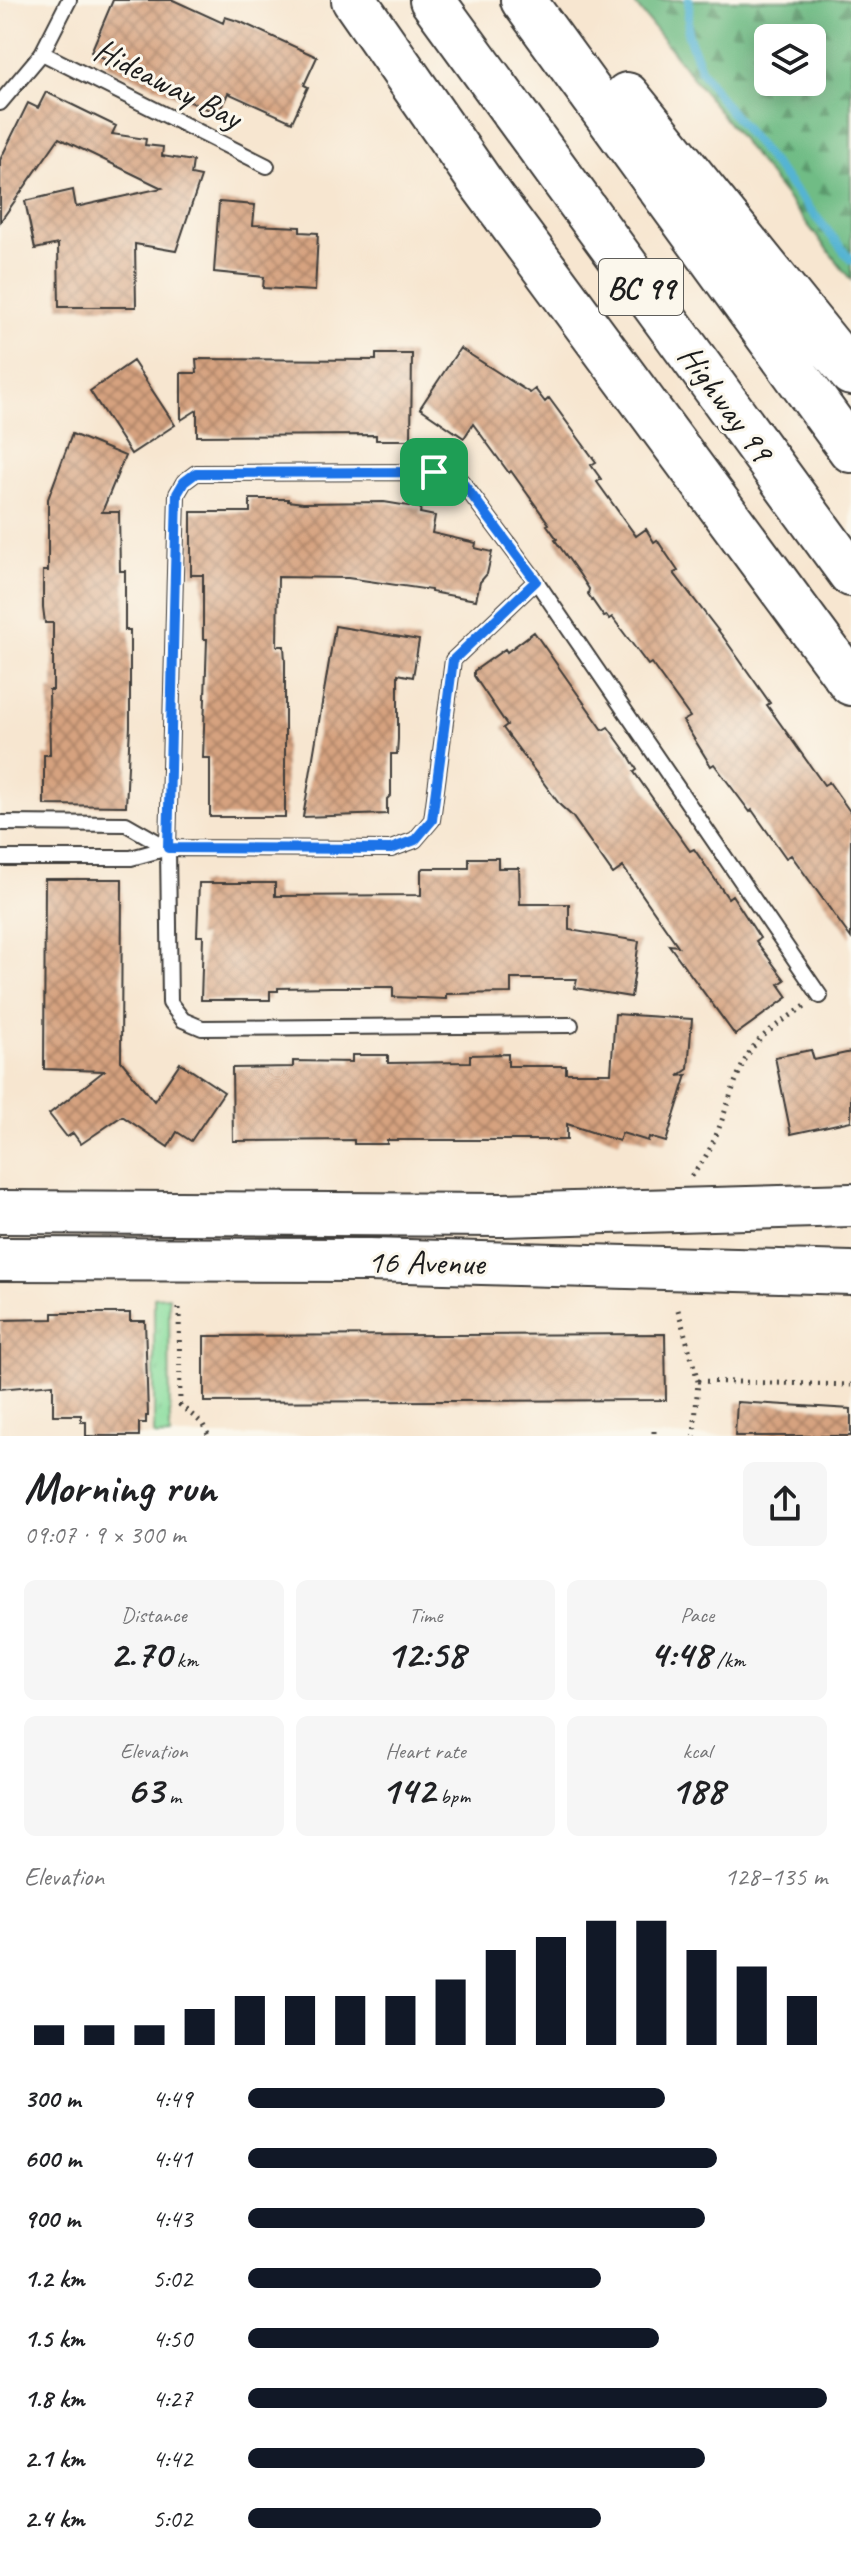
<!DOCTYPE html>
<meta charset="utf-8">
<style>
body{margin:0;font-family:Caveat,sans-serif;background:#f6f6f6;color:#202124;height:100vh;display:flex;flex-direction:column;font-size:30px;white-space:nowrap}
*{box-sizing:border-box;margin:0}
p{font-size:26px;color:#757577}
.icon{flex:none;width:44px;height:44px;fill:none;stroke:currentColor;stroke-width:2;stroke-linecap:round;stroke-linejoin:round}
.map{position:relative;height:1436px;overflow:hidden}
.drawer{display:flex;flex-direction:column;background:#fff;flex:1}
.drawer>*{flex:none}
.tools{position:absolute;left:754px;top:24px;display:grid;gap:16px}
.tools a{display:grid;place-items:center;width:72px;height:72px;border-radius:12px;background:#fff;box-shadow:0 4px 20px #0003;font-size:40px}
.pin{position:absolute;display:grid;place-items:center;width:68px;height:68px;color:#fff;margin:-34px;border-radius:16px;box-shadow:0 4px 12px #0006}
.round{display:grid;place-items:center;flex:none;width:84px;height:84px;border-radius:12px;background:#f6f6f6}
.headline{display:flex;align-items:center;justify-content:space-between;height:136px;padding:0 24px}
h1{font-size:44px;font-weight:700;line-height:60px}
.figures{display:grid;grid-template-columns:repeat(3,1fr);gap:12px;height:136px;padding:8px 24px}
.figures div{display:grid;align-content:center;border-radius:12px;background:#f6f6f6;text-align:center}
.figures b{font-size:40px;font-weight:700}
.figures small{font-size:22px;font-weight:400}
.figures p{font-size:22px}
.chart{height:224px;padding:16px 24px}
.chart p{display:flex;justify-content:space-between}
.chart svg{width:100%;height:144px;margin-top:8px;stroke:#111827;stroke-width:6}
ul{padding:0 24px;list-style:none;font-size:26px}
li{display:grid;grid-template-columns:128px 96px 1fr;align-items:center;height:60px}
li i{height:20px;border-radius:10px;background:#111827}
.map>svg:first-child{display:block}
.forest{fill:url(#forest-firs);stroke:#466c50;stroke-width:2;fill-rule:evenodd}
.park{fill:url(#park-tufts);stroke:#537c5d;stroke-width:2}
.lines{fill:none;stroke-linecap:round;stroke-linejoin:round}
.stream{stroke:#55b4d3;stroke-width:9}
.building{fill:url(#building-cross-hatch)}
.service-casing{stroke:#3d3a37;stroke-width:18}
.secondary-casing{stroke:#3d3a37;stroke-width:46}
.motorway-casing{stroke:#3d3a37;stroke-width:48}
.path{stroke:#3d3a37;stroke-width:5;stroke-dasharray:2 6;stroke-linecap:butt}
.service{stroke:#fff;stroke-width:14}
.secondary{stroke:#fff;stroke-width:42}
.motorway{stroke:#fff;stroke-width:44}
.route-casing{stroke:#fff;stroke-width:16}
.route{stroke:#1a73e8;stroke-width:10}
.labels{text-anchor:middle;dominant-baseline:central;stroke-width:6;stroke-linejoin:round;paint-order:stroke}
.shield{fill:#fbf7ec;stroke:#5f5e5a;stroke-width:2}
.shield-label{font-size:32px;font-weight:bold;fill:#1c1c1c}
.street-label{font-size:34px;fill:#1c1c1c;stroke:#fbf7ec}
</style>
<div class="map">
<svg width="851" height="1436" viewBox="0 0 851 1436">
<defs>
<pattern id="forest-firs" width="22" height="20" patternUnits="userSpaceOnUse" patternTransform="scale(2)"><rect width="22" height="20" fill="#6fbc85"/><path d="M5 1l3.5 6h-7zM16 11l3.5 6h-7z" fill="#5a986c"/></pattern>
<pattern id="park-tufts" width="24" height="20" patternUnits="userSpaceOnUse" patternTransform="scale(2)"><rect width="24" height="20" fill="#8add9e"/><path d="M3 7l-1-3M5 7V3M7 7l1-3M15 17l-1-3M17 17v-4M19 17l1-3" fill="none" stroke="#76bd88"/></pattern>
<pattern id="building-cross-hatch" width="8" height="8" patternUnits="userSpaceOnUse" patternTransform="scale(2)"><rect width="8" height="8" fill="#d6a27f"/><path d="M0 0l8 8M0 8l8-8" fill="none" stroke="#ad8367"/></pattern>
</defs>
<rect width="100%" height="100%" fill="#fbf7ec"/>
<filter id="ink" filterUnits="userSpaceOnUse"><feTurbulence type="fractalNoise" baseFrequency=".0125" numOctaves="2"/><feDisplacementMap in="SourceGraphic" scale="16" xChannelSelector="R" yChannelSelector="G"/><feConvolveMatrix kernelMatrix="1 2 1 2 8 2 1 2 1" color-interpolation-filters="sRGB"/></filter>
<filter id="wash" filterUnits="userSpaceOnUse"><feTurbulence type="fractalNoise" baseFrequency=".006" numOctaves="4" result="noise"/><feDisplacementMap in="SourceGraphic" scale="32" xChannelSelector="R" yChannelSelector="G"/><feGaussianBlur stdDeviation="1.8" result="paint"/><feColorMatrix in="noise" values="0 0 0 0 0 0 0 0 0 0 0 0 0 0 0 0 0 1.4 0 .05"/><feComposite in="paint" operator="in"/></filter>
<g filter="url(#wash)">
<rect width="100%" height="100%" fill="#f7e6d0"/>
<path class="forest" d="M632 0H851V280ZM768 38H812V82H768Z"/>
<path class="park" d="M169 1296 170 1436H154V1297Z"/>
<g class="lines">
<path class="stream" d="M689 0 688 35 701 70 723 102 851 260"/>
</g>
<g id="blocks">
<path class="building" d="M113 0H173L223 23 225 17 241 22 317 57 304 85 308 87 292 122 228 93 218 114 105 65 108 60 91 52Z
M46 92 116 126 112 134 146 139 145 145 163 147 162 156 193 161 191 175 201 177 176 251 135 244 136 307H59L58 244 35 249 25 201 73 190 76 207 162 188 59 138 0 222V160L28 103 38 108Z
M219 202 255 205 253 225 300 227V232L318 233 315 291 263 288 264 277 214 272Z
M460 348 530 393 535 389 545 402 549 398 596 462 591 465 601 479 597 482 636 536 646 529 654 542 657 540 678 571 674 573 724 638 770 703 767 705 824 785 829 782 851 813V938L791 855 786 858 752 810 750 812 714 764 711 766 683 721 690 717 651 663 648 665 612 617 609 619 607 616 604 617 588 594 589 589 580 575 555 540 557 539 547 525 549 524 511 471 509 473 473 424 464 438 420 408Z
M376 354H412L411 440H376V435L197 436V410L181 420V373H197L196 359 376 360Z
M133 361 175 425 131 454 90 391Z
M72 434 125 456 102 512H119L120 571H125V630H130V726L126 806 44 805V755H50L49 690H53V623H45L43 607V571H48V499Z
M250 499H288V501L303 503 384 502 421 508 420 513 435 516 432 533 476 543 475 548 492 552 487 574 480 582 476 600 431 592V590L348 578 278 577 277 646H284L285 662V817H210V758H203L207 639H203V575H191V512H250Z
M335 626 419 640 413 677 398 674V739L397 754H391V795L387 799V814L303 817Z
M534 632 603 730 608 727 629 756 637 770 634 772 690 851 694 849 728 898 732 895 760 938 756 941 785 980 779 984 788 997 735 1035 669 945 678 946 623 867 613 874 572 816 560 805 503 728 507 725 474 676V671L505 649 507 652Z
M469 858H498V868H519L520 904H569V930L639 941 631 997 575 988 577 979H511V993L446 994V999L393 997V987H331L278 988V991H270V1000H201L203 936H197L199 883H275V896L421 895V870L423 868H469Z
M45 879H122L121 1061 154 1101 180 1063 224 1092 191 1141 177 1132 168 1147 122 1116 81 1144 73 1133 67 1137 49 1114 104 1071 44 1069Z
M615 1014 692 1019 688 1069 678 1076 687 1075 666 1142 649 1137 648 1141 622 1133 619 1141 567 1124V1140H387V1144H354V1140L233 1141 232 1068 293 1067V1061L352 1062V1055H388V1063L470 1062V1055L508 1054V1066H566V1073H611Z
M811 1050 814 1060 851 1052V1121L791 1134 775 1057Z
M53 1313H130V1321H145L148 1416H146V1423H139V1436H86V1422H81V1415H53V1384L0 1389V1320L53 1319Z
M665 1334 666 1400 204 1402V1336Z
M737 1402 851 1409V1436H735Z"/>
</g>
</g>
<g filter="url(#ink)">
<use href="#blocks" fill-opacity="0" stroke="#3d3a37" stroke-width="2"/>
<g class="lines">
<defs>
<path id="service" d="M42 53 267 166
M0 103 42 53 69 0
M0 823 126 824 168 848
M0 858H131L168 848 391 849 415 840 432 820 453 660 536 581
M571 1025 202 1028 183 1020 170 1003 168 848 177 494 184 482 196 473 434 472 449 475 462 482 536 581 820 996"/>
<path id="secondary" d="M0 1212 503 1215 851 1205
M0 1259 369 1260 851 1273"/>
<path id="motorway" d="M354 0 482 184 851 683
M432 0 851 574
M523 0 851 450
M627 95 851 373"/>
</defs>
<use href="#service" class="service-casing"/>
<use href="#secondary" class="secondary-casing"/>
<use href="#motorway" class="motorway-casing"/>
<path class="path" d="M691 1176C723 1142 726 1091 749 1053 762 1032 785 1020 805 1006
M179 1308 180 1405 202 1423 209 1436
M678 1310 698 1381 694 1436
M698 1381 851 1385
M654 1431V1436"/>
<use href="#service" class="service"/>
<use href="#secondary" class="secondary"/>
<use href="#motorway" class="motorway"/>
</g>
</g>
<g class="lines" filter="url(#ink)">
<defs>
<path id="route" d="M434 472 449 475 462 482 536 581 453 660 432 820 415 840 391 849 168 848 177 494 184 482 196 473Z"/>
</defs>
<use href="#route" class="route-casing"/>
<use href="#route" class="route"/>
</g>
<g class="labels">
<rect class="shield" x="599" y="259" width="84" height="56" rx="6"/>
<g class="shield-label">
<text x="641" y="287">BC 99</text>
</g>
<g class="street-label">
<text transform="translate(168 83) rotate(27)">Hideaway Bay</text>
<text transform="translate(726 403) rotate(54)">Highway 99</text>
<text transform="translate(426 1262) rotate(1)">16 Avenue</text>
</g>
</g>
</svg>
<div class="tools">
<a><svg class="icon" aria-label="layers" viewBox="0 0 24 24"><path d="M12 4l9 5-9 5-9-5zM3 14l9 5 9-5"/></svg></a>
</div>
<div class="pin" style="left:434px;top:472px;background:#1e9e55"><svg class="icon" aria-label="arrive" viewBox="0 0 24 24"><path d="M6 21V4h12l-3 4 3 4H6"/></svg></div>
</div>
<section class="drawer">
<div class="headline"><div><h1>Morning run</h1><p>09:07 · 9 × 300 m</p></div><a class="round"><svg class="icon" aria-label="share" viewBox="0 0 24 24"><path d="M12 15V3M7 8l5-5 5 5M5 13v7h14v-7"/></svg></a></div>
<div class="figures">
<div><p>Distance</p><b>2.70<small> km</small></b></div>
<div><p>Time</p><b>12:58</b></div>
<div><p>Pace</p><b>4:48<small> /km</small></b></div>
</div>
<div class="figures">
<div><p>Elevation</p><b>63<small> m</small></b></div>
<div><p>Heart rate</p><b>142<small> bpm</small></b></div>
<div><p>kcal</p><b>188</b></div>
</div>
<div class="chart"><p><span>Elevation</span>128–135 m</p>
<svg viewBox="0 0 160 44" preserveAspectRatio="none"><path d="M5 44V38M15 44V38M25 44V38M35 44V33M45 44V29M55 44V29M65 44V29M75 44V29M85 44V24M95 44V15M105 44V11M115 44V6M125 44V6M135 44V15M145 44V20M155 44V29"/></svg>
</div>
<ul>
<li><b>300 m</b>4:49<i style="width:72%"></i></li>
<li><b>600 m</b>4:41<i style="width:81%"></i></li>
<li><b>900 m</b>4:43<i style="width:79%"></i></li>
<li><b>1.2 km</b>5:02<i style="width:61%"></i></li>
<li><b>1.5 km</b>4:50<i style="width:71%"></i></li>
<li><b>1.8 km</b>4:27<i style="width:100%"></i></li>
<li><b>2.1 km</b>4:42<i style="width:79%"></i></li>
<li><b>2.4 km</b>5:02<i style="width:61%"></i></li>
</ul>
</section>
